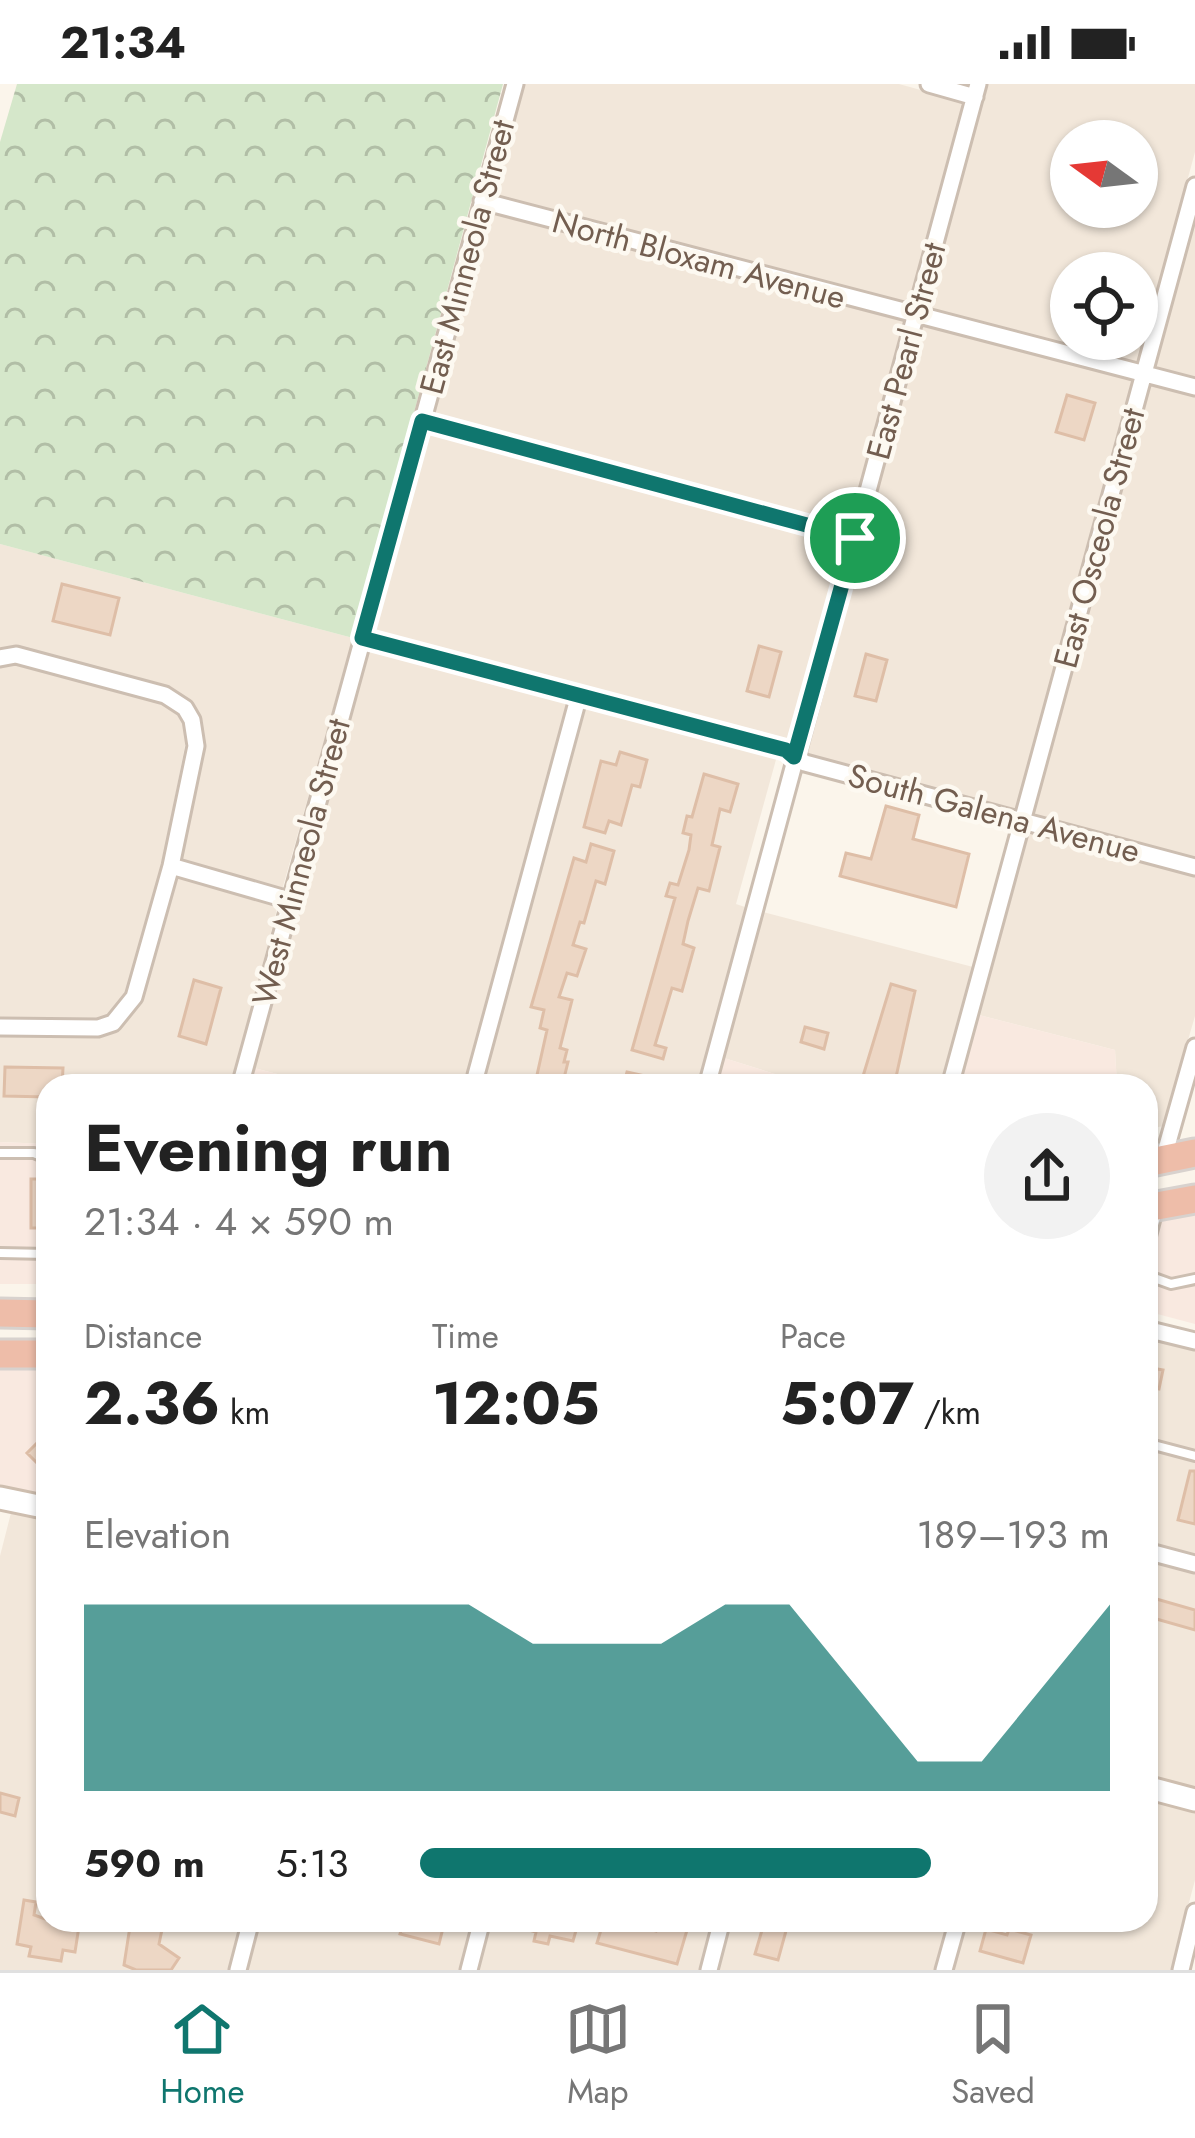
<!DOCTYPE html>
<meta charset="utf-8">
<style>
body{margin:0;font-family:Jost,sans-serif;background:#f2f2f2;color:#222;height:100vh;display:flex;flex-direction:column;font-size:45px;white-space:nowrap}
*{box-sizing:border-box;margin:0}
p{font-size:39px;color:#767676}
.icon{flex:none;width:66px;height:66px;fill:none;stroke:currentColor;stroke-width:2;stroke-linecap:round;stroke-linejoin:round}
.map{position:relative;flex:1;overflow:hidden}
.drawer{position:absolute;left:36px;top:990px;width:1122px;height:858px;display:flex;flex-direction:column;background:#fff;border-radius:36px;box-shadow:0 3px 9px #0004}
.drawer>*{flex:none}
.needle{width:78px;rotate:285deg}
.buttons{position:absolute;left:1050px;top:36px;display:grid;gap:24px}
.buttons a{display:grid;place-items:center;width:108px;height:108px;border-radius:50%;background:#fff;box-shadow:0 3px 9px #0004;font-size:60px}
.pin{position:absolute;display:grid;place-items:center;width:102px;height:102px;color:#fff;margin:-51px;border:6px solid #fff;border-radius:50%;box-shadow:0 3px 12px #0007}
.round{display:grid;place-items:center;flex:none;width:126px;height:126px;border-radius:63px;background:#f2f2f2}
.summary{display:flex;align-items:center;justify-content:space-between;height:204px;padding:0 48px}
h1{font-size:66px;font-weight:700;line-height:90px}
.figures{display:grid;grid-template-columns:repeat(3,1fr);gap:18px;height:204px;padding:12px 48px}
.figures div{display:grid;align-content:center}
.figures b{font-size:60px;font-weight:700}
.figures small{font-size:33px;font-weight:400}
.figures p{font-size:33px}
.chart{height:336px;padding:24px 48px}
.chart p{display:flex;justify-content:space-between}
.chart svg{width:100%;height:216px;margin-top:12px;fill:#0f766e;opacity:.7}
ul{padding:0 48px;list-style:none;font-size:39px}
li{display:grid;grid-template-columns:192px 144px 1fr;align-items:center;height:90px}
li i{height:30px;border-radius:15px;background:#0f766e}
.status{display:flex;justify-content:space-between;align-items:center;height:84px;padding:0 60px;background:#fff;direction:ltr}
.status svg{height:33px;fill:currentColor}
.dock{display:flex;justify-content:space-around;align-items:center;height:168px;border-top:3px solid #e0e0e0;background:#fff;font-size:33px;color:#767676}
.dock a{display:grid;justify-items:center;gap:6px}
.dock .current{color:#0f766e}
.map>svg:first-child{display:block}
.residential{fill:#f2e7da;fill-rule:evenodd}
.commercial{fill:#f9e9e0}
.forest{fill:url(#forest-crowns)}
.building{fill:#edd7c5;stroke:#debea7;stroke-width:3}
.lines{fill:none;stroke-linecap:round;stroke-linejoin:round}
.lane-casing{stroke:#ccbeb1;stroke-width:14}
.street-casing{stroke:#ccbeb1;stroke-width:21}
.secondary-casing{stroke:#cebeaf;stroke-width:27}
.highway-casing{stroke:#d8d2ce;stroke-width:33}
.lane{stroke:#fff;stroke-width:8}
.street{stroke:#fff;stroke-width:15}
.secondary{stroke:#fff;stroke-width:21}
.highway{stroke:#eebda9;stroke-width:27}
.route-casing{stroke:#fff;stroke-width:24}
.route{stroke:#0f766e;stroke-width:15}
.labels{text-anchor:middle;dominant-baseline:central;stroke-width:9;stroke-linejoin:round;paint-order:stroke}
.street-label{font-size:33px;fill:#735e50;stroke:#fdf9f1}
</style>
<div class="status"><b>21:34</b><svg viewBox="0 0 49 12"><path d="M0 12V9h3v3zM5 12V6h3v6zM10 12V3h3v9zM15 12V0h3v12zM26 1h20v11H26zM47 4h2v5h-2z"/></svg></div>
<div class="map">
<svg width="1195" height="1886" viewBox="0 0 1195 1886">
<defs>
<pattern id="forest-crowns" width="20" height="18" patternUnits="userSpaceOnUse" patternTransform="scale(3)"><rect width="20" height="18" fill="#d5e7ca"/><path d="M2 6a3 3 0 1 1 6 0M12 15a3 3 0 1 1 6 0" fill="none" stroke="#b1bea6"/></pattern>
</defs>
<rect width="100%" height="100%" fill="#fbf5eb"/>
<path class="residential" d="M524 0H899L964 18 909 222 493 112Z
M987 0H1195V68L1138 278 926 227ZM1071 57H1137V123H1071ZM1071 189H1137V255H1071Z
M489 127 905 237 848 444 432 332Z
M1195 135V295L1155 283Z
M922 242 1133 293 1016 727 804 669Z
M1150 298 1195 311V775L1033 731Z
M428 347 844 459 789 659 373 549Z
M0 460 353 554 282 806 181 777 205 662 200 633 184 613 168 604 69 576 17 564 0 566Z
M369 564 568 616 465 996 481 1001 585 621 777 672 736 820 745 823 698 1002H324L254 984Z
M16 579 162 618 178 629 187 651 162 780 125 910 107 932 96 936 0 935V582Z
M1029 747 1195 791V932L1163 1042 1146 1046V1002H1117L1115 966 979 931Z
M177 792 278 821 231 1002H48V1060L0 1058V951L84 954 120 944 142 917Z
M763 828 973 883 941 1002H813L724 974Z
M1146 1253 1195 1266V1472L1146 1459Z
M12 1425 48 1432V1836H242L229 1886H0V1472Z
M1146 1475 1195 1488V1708L1146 1695Z
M1146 1711 1195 1724V1796L1171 1886H953L967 1836H1146Z
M260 1836H473L461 1886H247Z
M491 1836H713L700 1886H478Z
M732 1836H949L935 1886H718Z"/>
<path class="commercial" d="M979 931 1115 966 1117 1002H960Z
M724 974 813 1002H716Z
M254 984 324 1002H249Z
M0 1058 48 1060V1200H0Z
M1195 1129V1240L1146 1227V1195L1161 1135Z
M0 1278 48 1279V1416L0 1405Z"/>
<path class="forest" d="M17 0H503L353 554 0 460V58Z"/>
<path class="building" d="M1067 311 1095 319 1084 356 1056 348Z
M62 500 119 514 110 551 53 537Z
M759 562 781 568 769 613 747 607Z
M866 570 887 576 876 617 855 612Z
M620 668 647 676 640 703 632 701 621 741 609 737 605 749 584 743 601 677 616 681Z
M704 690 738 700 730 728 720 725 712 761 720 763 709 807 698 804 688 837 683 860 694 864 682 907 672 904 655 961 666 964 663 975 632 966 675 814 666 812 670 799 678 801 689 766 691 751 683 749 687 732 692 733Z
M886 722 919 731 913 755 969 770 956 823 840 792 846 769 871 775Z
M591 760 614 767 605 800 596 797 584 839 580 838 573 861 586 865 577 892 567 889 559 913 572 916 560 964 567 966 564 978H568L562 1002H542L535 1000 547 946 540 944 544 926 531 923 574 774 586 778Z
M194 896 221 904 206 960 179 952Z
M891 900 915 907 894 1002H860Z
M805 943 828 949 824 965 801 958Z
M5 983 63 984 62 1002H48V1013L4 1012Z
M627 988 667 997 666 1002H623Z
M31 1095H48V1144H31Z
M1146 1283 1163 1286 1159 1305 1146 1302Z
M48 1348V1378L42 1384 27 1369Z
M1190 1387H1195V1440L1178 1436Z
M1146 1512 1195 1526V1546L1146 1532Z
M0 1709 19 1714 15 1732 0 1728Z
M24 1816 36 1818 34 1831 48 1836H80L75 1868 63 1866 61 1877 29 1872 31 1863 17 1860Z
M131 1836H164L159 1860 179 1874 171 1886H136L124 1881Z
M404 1836H445L439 1860 400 1850Z
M508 1836H579L573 1857 550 1852 548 1860 534 1857 536 1848 507 1840Z
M604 1836H620L656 1847 659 1836H690L677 1880 597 1859Z
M765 1836H789L778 1876 755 1870Z
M986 1845 1007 1851 1009 1845 1031 1851 1023 1879 980 1867Z"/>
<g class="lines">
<defs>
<path id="lane" d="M0 1069H34L48 1075
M0 1169 48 1170
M1146 1191 1171 1200 1195 1195
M1146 1359 1195 1372"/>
<path id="street" d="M929 0 975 13
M482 117 1195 303
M422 337 855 453
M362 554 786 666 805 679 1195 783
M0 574 16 571 165 611 185 624 192 636 196 662 171 782 134 913 113 939 98 944 0 943
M171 782 289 816
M476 991 579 611
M240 1002 515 0
M707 1002 978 0
M950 1002 1195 102
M1163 1076 1195 963
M1146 1158 1155 1123
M1146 1245 1195 1257
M1146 1467 1195 1480
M238 1886 251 1836
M469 1886 482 1836
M709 1886 722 1836
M944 1886 958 1836
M1181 1886 1195 1828"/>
<path id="secondary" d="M0 1414 48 1424
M1146 1703 1195 1716"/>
<path id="highway" d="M1146 1079 1195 1069
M1146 1124 1195 1115
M0 1229 48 1230
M0 1270H48"/>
</defs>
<use href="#lane" class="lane-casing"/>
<use href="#street" class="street-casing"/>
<use href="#secondary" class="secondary-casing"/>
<use href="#highway" class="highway-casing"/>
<use href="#lane" class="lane"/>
<use href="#street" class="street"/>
<use href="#secondary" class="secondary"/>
<use href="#highway" class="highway"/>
</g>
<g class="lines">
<defs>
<path id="route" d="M422 337 855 454 794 673 786 666 362 554Z"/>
</defs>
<use href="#route" class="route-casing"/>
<use href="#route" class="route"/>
</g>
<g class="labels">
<g class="street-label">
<text transform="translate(467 173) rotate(-75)">East Minneola Street</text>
<text transform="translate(699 175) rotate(15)">North Bloxam Avenue</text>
<text transform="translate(906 267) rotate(-75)">East Pearl Street</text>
<text transform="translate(1099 454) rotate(-75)">East Osceola Street</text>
<text transform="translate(994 729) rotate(15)">South Galena Avenue</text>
<text transform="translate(301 778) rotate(-75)">West Minneola Street</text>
</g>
</g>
</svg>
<div class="buttons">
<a><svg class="needle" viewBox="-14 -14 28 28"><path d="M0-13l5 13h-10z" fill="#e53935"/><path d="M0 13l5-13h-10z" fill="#767676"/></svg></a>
<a><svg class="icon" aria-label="locate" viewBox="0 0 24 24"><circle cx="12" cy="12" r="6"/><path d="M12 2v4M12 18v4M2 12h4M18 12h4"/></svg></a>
</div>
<div class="pin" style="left:855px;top:454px;background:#1e9e55"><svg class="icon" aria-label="arrive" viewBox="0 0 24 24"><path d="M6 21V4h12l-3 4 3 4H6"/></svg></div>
<section class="drawer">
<div class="summary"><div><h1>Evening run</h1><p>21:34 · 4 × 590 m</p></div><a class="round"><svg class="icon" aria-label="share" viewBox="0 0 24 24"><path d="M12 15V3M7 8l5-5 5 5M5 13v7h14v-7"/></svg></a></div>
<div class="figures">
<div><p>Distance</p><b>2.36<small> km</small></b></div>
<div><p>Time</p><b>12:05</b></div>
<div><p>Pace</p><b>5:07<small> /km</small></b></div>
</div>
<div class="chart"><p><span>Elevation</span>189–193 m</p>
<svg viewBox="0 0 160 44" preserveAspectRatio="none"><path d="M0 44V6L10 6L20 6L30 6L40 6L50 6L60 6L70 14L80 14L90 14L100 6L110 6L120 22L130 38L140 38L150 22L160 6V44z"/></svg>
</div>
<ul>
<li><b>590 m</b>5:13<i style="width:74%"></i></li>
</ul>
</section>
</div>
<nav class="dock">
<a class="current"><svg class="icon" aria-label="home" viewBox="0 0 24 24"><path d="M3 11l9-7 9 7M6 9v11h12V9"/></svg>Home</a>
<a><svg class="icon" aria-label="map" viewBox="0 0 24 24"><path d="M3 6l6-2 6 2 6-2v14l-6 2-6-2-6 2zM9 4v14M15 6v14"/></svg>Map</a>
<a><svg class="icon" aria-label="saved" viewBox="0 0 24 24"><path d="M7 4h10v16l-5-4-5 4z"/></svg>Saved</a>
</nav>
